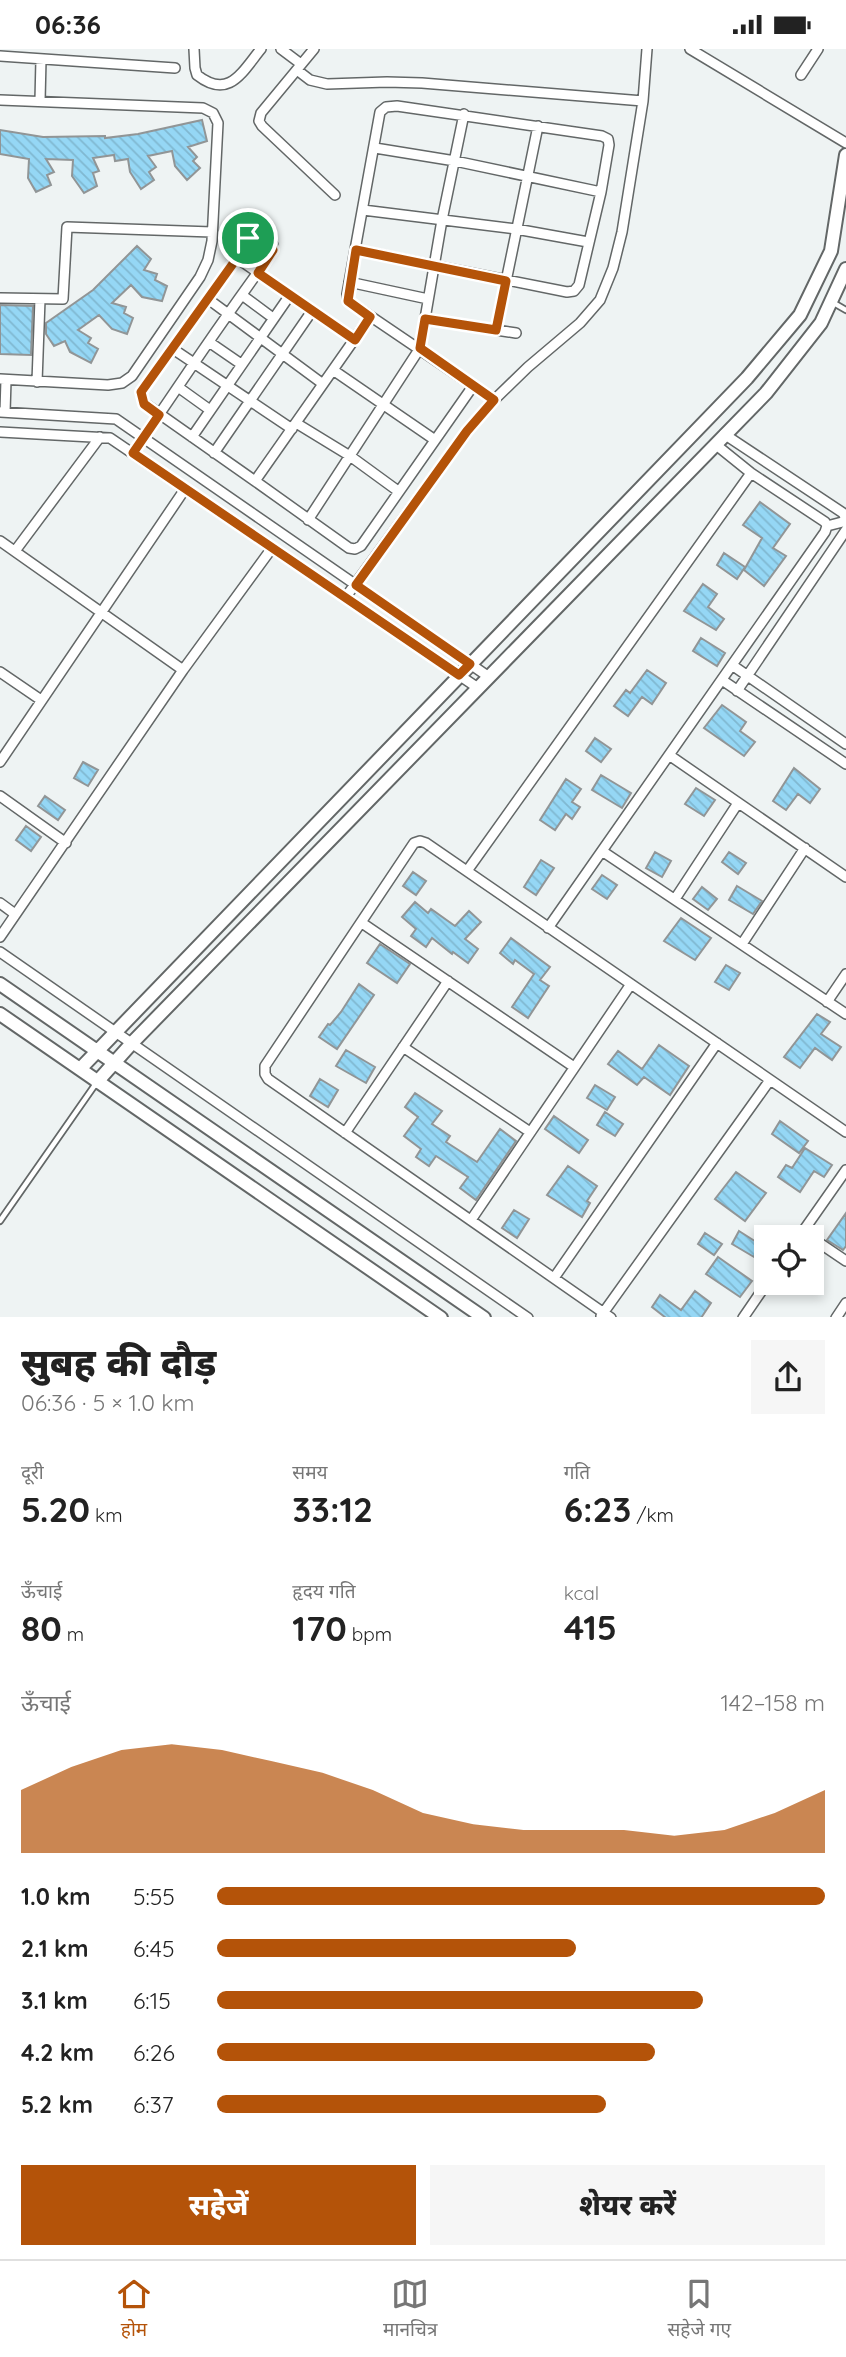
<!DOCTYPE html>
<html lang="hi">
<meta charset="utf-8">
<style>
body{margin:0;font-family:Quicksand,"Noto Sans Devanagari",sans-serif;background:#f6f6f6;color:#222;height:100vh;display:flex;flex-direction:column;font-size:26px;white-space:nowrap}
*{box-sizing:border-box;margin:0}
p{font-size:23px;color:#767676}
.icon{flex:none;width:38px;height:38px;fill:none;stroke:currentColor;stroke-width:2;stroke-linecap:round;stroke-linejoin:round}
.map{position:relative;height:1268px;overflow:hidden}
.panel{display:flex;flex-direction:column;background:#fff;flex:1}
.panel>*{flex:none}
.buttons{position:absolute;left:754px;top:1176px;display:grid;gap:14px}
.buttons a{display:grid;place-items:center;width:70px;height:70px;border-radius:0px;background:#fff;box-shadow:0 4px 10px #0003;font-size:35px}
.pin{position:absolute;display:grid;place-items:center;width:60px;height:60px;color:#fff;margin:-30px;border:4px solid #fff;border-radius:50%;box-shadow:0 2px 7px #0007}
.round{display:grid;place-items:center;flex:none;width:74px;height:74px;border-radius:0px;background:#f6f6f6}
.overview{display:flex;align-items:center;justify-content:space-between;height:119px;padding:0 21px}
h1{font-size:38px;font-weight:800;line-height:52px}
.figures{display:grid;grid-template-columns:repeat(3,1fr);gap:10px;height:119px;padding:7px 21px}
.figures div{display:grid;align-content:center}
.figures b{font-size:35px;font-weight:800}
.figures small{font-size:19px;font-weight:400}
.figures p{font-size:19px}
.chart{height:196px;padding:14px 21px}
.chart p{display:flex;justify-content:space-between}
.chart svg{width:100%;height:126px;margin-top:7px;fill:#b45309;opacity:.7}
.action{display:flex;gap:14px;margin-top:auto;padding:14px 21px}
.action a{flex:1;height:80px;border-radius:0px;background:#b45309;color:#fff;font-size:28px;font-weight:800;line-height:80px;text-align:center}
.action a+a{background:#f6f6f6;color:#222}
ul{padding:0 21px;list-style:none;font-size:23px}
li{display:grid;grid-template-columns:112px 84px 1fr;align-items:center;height:52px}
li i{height:18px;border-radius:9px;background:#b45309}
.status{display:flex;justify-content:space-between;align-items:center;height:49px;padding:0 35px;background:#fff;direction:ltr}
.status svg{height:19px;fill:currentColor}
.tab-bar{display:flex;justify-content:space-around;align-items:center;height:98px;border-top:2px solid #e0e0e0;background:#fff;font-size:19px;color:#767676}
.tab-bar a{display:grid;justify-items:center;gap:4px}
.tab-bar .active{color:#b45309}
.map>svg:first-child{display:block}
.building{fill:url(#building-back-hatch);stroke:#919596;stroke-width:2}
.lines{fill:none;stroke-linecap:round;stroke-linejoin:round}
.lane-casing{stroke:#636767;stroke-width:8}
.street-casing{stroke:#636767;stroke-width:12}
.secondary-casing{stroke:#636767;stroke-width:16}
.lane{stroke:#fff;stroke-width:4.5}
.street{stroke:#fff;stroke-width:9}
.secondary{stroke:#fff;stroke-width:12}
.route-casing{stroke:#fff;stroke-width:14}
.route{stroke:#b45309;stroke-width:9}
</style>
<div class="status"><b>06:36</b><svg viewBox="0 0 49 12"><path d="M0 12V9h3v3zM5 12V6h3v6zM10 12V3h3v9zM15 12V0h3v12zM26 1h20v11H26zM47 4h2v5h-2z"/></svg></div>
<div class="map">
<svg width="846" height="1269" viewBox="0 0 846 1269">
<defs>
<pattern id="building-back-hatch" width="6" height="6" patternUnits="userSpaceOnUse" patternTransform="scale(1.75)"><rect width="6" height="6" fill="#95d7f5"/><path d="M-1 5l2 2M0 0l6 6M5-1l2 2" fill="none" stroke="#80b8d1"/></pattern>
</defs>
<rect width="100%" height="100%" fill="#eef3f3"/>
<path class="building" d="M202 71 207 92 188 98 197 108 193 112 200 119 187 131 175 117 172 102 148 107 156 118 149 123 154 131 141 140 130 123 128 110 115 112 114 106 93 109 99 122 93 124 97 137 84 144 72 127 73 111 46 110 54 123 47 126 51 136 36 143 28 129 29 110 0 105V81L43 88 105 87V89L138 85Z
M137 197 151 210 144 221 157 225 155 231 167 237 162 252 142 248 131 236 112 254 126 258 124 264 133 269 127 285 112 280 99 266 78 281 91 289 88 294 98 300 91 314 70 303 65 292 54 297 46 285V274L93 241Z
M0 256 33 257 31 306 0 305Z
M760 453 790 475 773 499 786 507 764 537 744 521 762 489 743 476Z
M724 504 745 518 737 530 717 516Z
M703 535 717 545 708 558 724 570 716 581 684 562Z
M701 589 725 604 717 617 693 602Z
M647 621 666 634 652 655 642 648 628 667 614 657 626 641 630 644Z
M722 656 746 673 740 682 755 693 744 707 704 679Z
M595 689 611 700 601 713 586 702Z
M83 713 98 721 88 737 74 729Z
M794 719 820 740 810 754 798 745 786 761 773 752Z
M601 726 631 744 622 759 592 741Z
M566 730 581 740 572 753 580 758 572 770 566 765 555 781 540 771Z
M696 739 715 751 704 767 685 755Z
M45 747 65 761 58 771 38 757Z
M26 777 41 788 31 802 16 791Z
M655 803 671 812 662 828 646 819Z
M729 803 746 814 738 825 722 813Z
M541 811 554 819 536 846 524 838Z
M413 823 426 832 416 846 403 837Z
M602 826 617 836 607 850 592 840Z
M737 837 762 852 753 865 729 851Z
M702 838 717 850 708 861 693 850Z
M415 853 428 864 431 860 455 877 469 862 481 873 465 890 478 900 468 914 453 903 452 905 432 889 426 898 411 887 416 880 402 868Z
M681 869 711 889 695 911 664 892Z
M511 889 550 918 540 931 549 937 528 969 512 958 534 925 515 911 513 915 500 904Z
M380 895 410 915 397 934 367 914Z
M726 916 740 924 729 941 715 933Z
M359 935 374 946 337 1000 319 988 328 975 330 976 341 963Z
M817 965 830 973 821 985 841 998 832 1011 815 999 800 1019 784 1008Z
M659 996 689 1017 670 1046 644 1028 637 1036 608 1015 618 1002 642 1020Z
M346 1001 375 1018 366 1034 336 1017Z
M320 1030 338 1041 328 1058 310 1047Z
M595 1036 615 1048 607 1061 587 1049Z
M415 1044 442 1062 432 1075 450 1087 446 1093 477 1113 500 1080 516 1092 476 1151 460 1139 468 1128 436 1107 429 1117 416 1108 421 1100 404 1087 418 1068 405 1058Z
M605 1063 623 1075 615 1087 597 1076Z
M554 1067 588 1091 579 1104 545 1080Z
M780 1072 808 1092 799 1104 772 1085Z
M805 1099 832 1116 824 1128 814 1122 800 1143 778 1128 786 1116 792 1119Z
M568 1117 597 1137 587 1152 590 1154 582 1168 547 1146Z
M736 1123 766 1144 745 1172 715 1150Z
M514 1161 529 1170 517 1189 502 1179Z
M846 1164V1197L843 1201 827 1191Z
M739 1182 761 1196 754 1208 732 1195Z
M705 1184 722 1195 714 1206 698 1195Z
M718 1208 752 1232 740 1248 706 1225Z
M695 1242 711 1254 701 1269H666L652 1258 660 1246 681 1261Z"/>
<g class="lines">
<defs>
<path id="lane" d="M832 253 846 261
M0 1172 97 1033"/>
<path id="street" d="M194 0 195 19 197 26C229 51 242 23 261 0
M281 0 301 15
M314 0 261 64 259 72 262 77 335 146
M690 0 846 94
M0 7 175 19
M297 21 310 31 327 35 387 33 422 34 643 52
M801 26 818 0
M0 51 203 59 213 64 218 74 212 192 208 211 200 228 132 327 122 334 108 336 0 330
M40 52 41 10
M375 99 455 112 601 143
M363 161 516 180 588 193
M356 201 567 243 574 242 579 236 601 143 609 96 608 90 602 87 397 57 386 58 380 63 347 245 348 252 494 351
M237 209 355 291
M349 233 428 250
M242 246 273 269
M0 249 63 250 67 178 212 183
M208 250 323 335
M370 268 255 432 349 499 355 500 361 497 473 337
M425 270 516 284
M496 281 538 77
M209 293 241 315
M173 300 292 380
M333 321 435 391
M37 333 40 250
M178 338 210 361
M0 363 116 370 489 628
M5 363 6 331
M296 374 350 407 398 442
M0 383 110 389 478 639
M724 385 843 464 846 470
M192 388 290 246
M715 395 751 424 825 473 827 477
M133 404C144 386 157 369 169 351 202 302 236 253 271 205L273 196 258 185 248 189 237 209 141 343 144 354C181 380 218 406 255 432
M214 404 312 262
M308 471 420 299 442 171 464 65
M827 477 846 472
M0 492 183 621
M15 502 100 388
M345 549 467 382 494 351 528 318 580 274 600 251 613 219 622 183 643 52 647 0
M732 616 846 695
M0 623 41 651
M722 631 846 715
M737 642 846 481
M669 706 846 828
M0 713 185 440
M0 747 66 794
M602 802 846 965
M467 822 751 424
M675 850 738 754
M0 854 15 865
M362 874 574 1018
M548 879 825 483 827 477
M0 888 183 621 272 499
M742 895 805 799
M0 903 528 1269
M827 953 846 925
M403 998 530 1083
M345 1084 448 932
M471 1171 631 935
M799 1188 846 1121
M812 1189 846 1212
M554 1229 717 994
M601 1267 770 1031
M611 1269 268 1030 265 1025V1017L414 794 420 792 426 794 846 1083
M743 1269 767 1234
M836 1269 846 1254"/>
<path id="secondary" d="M0 935 484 1269
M0 965 441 1269
M80 1020 747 329 800 266 831 202 846 106
M97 1033 132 994 766 344 821 274 846 220"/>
</defs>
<use href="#lane" class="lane-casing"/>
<use href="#street" class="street-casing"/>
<use href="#secondary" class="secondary-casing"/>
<use href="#lane" class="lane"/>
<use href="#street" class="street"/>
<use href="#secondary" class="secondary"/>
</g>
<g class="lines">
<defs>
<path id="route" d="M258 185 270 193 273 201 258 224 355 291 370 268 348 252 356 201 506 232 496 281 425 270 420 299 494 351 467 382 356 536 470 615 459 626 133 404 159 366 144 355 141 343 237 209 248 189Z"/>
</defs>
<use href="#route" class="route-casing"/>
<use href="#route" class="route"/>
</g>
</svg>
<div class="buttons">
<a><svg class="icon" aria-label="locate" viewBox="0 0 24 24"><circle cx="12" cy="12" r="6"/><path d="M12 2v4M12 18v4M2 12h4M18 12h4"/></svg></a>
</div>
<div class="pin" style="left:248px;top:189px;background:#1e9e55"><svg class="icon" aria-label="arrive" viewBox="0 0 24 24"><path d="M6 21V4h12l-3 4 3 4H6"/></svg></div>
</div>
<section class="panel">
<div class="overview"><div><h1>सुबह की दौड़</h1><p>06:36 · 5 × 1.0 km</p></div><a class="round"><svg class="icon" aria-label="share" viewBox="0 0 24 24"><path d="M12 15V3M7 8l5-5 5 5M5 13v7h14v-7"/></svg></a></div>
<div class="figures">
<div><p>दूरी</p><b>5.20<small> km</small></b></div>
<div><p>समय</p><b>33:12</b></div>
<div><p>गति</p><b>6:23<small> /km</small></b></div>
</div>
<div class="figures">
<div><p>ऊँचाई</p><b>80<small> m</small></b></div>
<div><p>हृदय गति</p><b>170<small> bpm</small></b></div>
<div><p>kcal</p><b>415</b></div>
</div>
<div class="chart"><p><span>ऊँचाई</span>142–158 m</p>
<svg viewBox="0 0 160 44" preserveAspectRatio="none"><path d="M0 44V22L10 14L20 8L30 6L40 8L50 12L60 16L70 22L80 30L90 34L100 36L110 36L120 36L130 38L140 36L150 30L160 22V44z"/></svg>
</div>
<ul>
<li><b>1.0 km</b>5:55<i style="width:100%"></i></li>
<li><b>2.1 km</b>6:45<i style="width:59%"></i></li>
<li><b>3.1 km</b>6:15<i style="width:80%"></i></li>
<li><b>4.2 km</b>6:26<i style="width:72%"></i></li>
<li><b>5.2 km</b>6:37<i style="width:64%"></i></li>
</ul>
<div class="action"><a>सहेजें</a><a>शेयर करें</a></div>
</section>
<nav class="tab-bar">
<a class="active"><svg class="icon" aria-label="home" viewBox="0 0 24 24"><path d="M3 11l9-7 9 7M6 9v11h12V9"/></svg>होम</a>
<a><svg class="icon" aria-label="map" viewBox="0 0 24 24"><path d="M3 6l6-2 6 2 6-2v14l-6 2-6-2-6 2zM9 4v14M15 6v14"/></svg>मानचित्र</a>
<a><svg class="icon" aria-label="saved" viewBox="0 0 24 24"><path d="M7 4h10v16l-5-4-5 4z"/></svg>सहेजे गए</a>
</nav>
